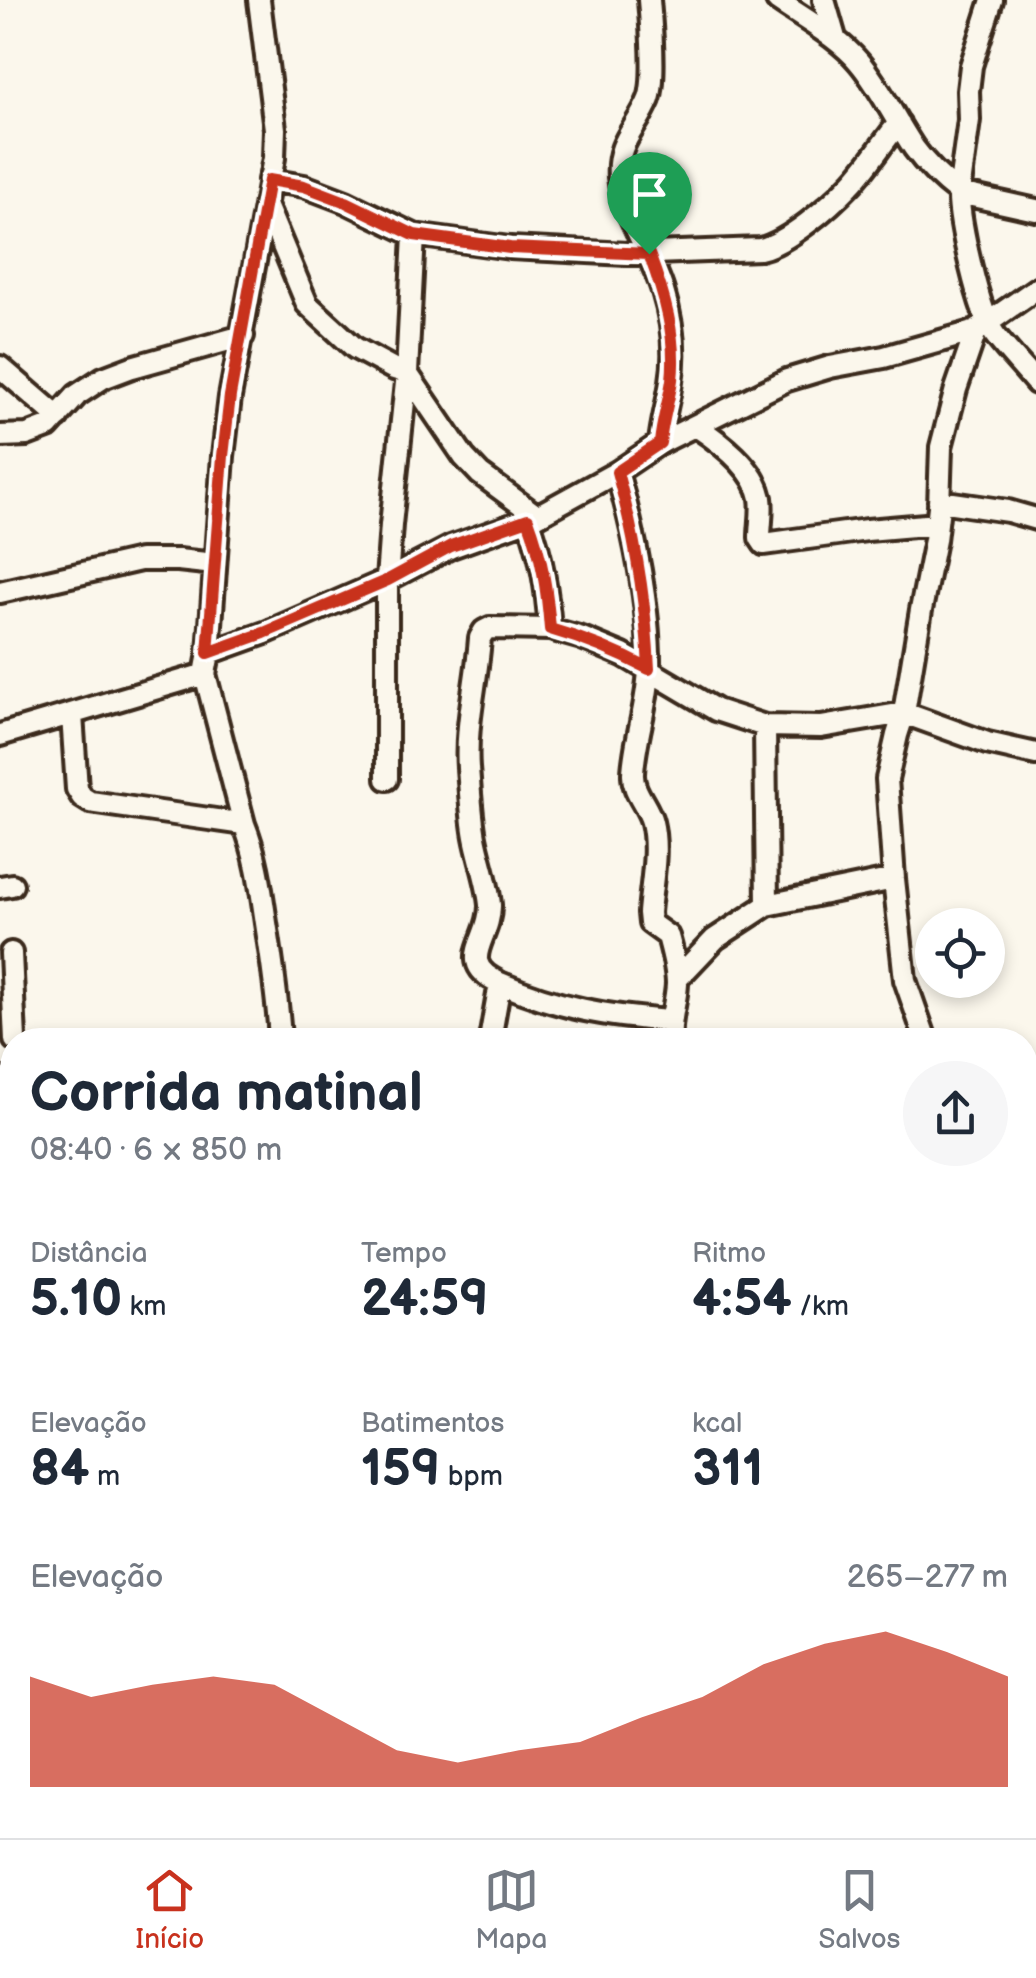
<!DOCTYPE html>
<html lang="pt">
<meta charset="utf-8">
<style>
body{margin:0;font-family:"Balsamiq Sans",sans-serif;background:#f6f6f7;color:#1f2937;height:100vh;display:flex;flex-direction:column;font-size:38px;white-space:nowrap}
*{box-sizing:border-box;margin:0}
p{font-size:32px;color:#747a83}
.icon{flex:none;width:55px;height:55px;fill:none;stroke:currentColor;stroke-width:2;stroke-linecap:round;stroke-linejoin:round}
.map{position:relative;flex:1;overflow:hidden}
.sheet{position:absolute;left:0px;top:1028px;width:1038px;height:812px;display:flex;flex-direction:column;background:#fff;border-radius:40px 40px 0 0;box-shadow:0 5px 15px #0003}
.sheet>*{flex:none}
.controls{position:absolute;left:915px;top:908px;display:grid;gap:20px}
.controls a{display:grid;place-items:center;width:90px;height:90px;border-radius:50%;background:#fff;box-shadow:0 5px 15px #0003;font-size:50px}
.pin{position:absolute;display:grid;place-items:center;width:85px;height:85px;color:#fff;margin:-102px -42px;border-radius:50% 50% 50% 0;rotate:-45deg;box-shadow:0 0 10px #0007}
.pin .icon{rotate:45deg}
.round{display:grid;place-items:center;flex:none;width:105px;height:105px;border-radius:52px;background:#f6f6f7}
.head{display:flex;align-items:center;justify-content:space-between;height:170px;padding:0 30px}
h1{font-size:55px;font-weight:600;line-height:75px}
.metrics{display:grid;grid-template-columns:repeat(3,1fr);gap:15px;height:170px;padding:10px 30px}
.metrics div{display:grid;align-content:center}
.metrics b{font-size:50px;font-weight:600}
.metrics small{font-size:28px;font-weight:400}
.metrics p{font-size:28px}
.chart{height:280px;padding:20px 30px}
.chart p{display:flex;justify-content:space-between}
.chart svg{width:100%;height:180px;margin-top:10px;fill:#c8321e;opacity:.7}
.tab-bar{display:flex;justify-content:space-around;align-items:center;height:140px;border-top:2px solid #e0e1e3;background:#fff;font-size:28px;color:#747a83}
.tab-bar a{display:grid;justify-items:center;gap:5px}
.tab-bar .current{color:#c8321e}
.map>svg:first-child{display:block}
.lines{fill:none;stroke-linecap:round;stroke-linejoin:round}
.minor-casing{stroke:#3b2a1e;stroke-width:28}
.minor{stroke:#fbf7ec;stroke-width:20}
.route-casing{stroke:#fff;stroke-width:20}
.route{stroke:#c8321e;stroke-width:12}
</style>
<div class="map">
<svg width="1036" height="1838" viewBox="0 0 1036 1838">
<rect width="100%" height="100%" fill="#fbf7ec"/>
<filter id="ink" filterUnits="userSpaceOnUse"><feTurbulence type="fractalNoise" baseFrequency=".01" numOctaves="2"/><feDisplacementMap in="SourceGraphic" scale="20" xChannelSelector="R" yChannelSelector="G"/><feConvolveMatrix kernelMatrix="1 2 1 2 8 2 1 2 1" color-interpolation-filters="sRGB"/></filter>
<g filter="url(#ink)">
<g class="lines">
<defs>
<path id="minor" d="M259 0 275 129 274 158 230 397 223 456 209 653 205 674 244 824C257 856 261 889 266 923 272 962 278 1001 280 1040
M649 0C651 23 656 79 649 99 637 129 616 141 619 177 623 214 652 254 663 291 672 320 676 353 671 382 668 403 662 422 660 443
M777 0C804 19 838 37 859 62 881 88 895 120 914 148 927 166 942 180 959 193 958 219 979 314 995 335 1008 352 1023 367 1036 383
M824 0 835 38
M992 0 971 66 968 91 969 120 959 193 1036 210
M269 180 304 186 346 202 414 235 510 248 627 254 760 249C788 243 830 206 850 185 868 167 882 143 899 123
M266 205 307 304 355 348 394 369 407 373 464 457 480 474 537 516
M0 367 58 417
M696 426C720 442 755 468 761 498 763 511 760 525 760 538L764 544 867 530 937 524
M0 436 27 435 48 427 77 395 103 378 132 367 243 336
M617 472C634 531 650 607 649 668 648 704 635 738 633 773 632 792 648 805 652 822 659 851 651 885 649 913L650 923 668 936C672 951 677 968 677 984 676 1004 669 1020 671 1040
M939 501 1008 511 1036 519
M528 519C542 556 547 590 550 629
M0 592 140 560H178L215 564
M209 653 265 633 387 580 451 547 537 516 617 472 660 443 787 380 830 367 884 357 976 331 1036 289
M72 715 77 789 82 797 90 802 244 824
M765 726 767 905
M0 735 205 674
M387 779V580L391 525 407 373 414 235
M0 887 12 885
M11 953 15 1040
M677 979 715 939 767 905 894 879
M500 983C558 1008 606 1016 669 1021
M490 1040 500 983C454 962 491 940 490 905 488 882 479 859 475 837 471 815 470 791 468 768 465 725 477 681 480 638L484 631 490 628 550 629 582 638 623 655 716 710 765 726 821 727 904 713 987 743 1036 754
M926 1040 905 980 894 879 887 779 897 735 904 713 921 610 935 540 939 507 941 447 956 389 976 331
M0 1079H12
M1025 1079 1036 1080
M0 1291 12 1248
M1025 1353 1036 1352
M0 1510 12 1557
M0 1585H12
M1025 1713 1036 1710
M118 1828 119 1838
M871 1828V1838
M473 1838 474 1828
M573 1838 575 1828
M709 1838 711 1828
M958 1838V1828"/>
</defs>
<use href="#minor" class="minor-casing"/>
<use href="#minor" class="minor"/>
</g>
</g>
<g class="lines" filter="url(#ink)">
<defs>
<path id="route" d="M269 180 304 186 346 202 414 235 510 248 649 254C664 294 677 336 672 380 669 401 662 421 660 443L617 472C635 536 646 603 649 669 617 652 585 639 550 629 547 590 542 556 528 519L451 546 388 580 264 633 208 653 223 456 230 396Z"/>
</defs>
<use href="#route" class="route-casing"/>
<use href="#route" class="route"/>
</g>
</svg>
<div class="controls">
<a><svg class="icon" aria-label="locate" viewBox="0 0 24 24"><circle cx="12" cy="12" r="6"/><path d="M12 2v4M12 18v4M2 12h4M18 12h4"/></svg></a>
</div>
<div class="pin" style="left:649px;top:254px;background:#1e9e55"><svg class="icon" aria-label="arrive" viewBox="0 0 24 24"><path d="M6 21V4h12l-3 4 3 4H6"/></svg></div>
<section class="sheet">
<div class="head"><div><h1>Corrida matinal</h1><p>08:40 · 6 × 850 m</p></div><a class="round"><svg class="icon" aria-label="share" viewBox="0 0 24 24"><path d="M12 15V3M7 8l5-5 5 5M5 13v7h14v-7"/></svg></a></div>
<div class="metrics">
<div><p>Distância</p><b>5.10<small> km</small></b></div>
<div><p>Tempo</p><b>24:59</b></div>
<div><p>Ritmo</p><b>4:54<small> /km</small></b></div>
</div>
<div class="metrics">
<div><p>Elevação</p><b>84<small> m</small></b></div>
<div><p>Batimentos</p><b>159<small> bpm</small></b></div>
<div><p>kcal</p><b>311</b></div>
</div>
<div class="chart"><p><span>Elevação</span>265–277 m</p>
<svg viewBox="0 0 160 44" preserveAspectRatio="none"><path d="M0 44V17L10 22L20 19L30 17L40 19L50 27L60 35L70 38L80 35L90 33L100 27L110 22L120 14L130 9L140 6L150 11L160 17V44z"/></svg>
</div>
</section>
</div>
<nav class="tab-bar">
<a class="current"><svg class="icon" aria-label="home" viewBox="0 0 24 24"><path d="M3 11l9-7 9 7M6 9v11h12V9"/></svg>Início</a>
<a><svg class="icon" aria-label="map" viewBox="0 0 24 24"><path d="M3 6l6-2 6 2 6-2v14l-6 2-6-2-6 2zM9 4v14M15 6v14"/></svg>Mapa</a>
<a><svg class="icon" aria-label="saved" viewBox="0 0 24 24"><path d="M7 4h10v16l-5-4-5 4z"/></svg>Salvos</a>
</nav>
